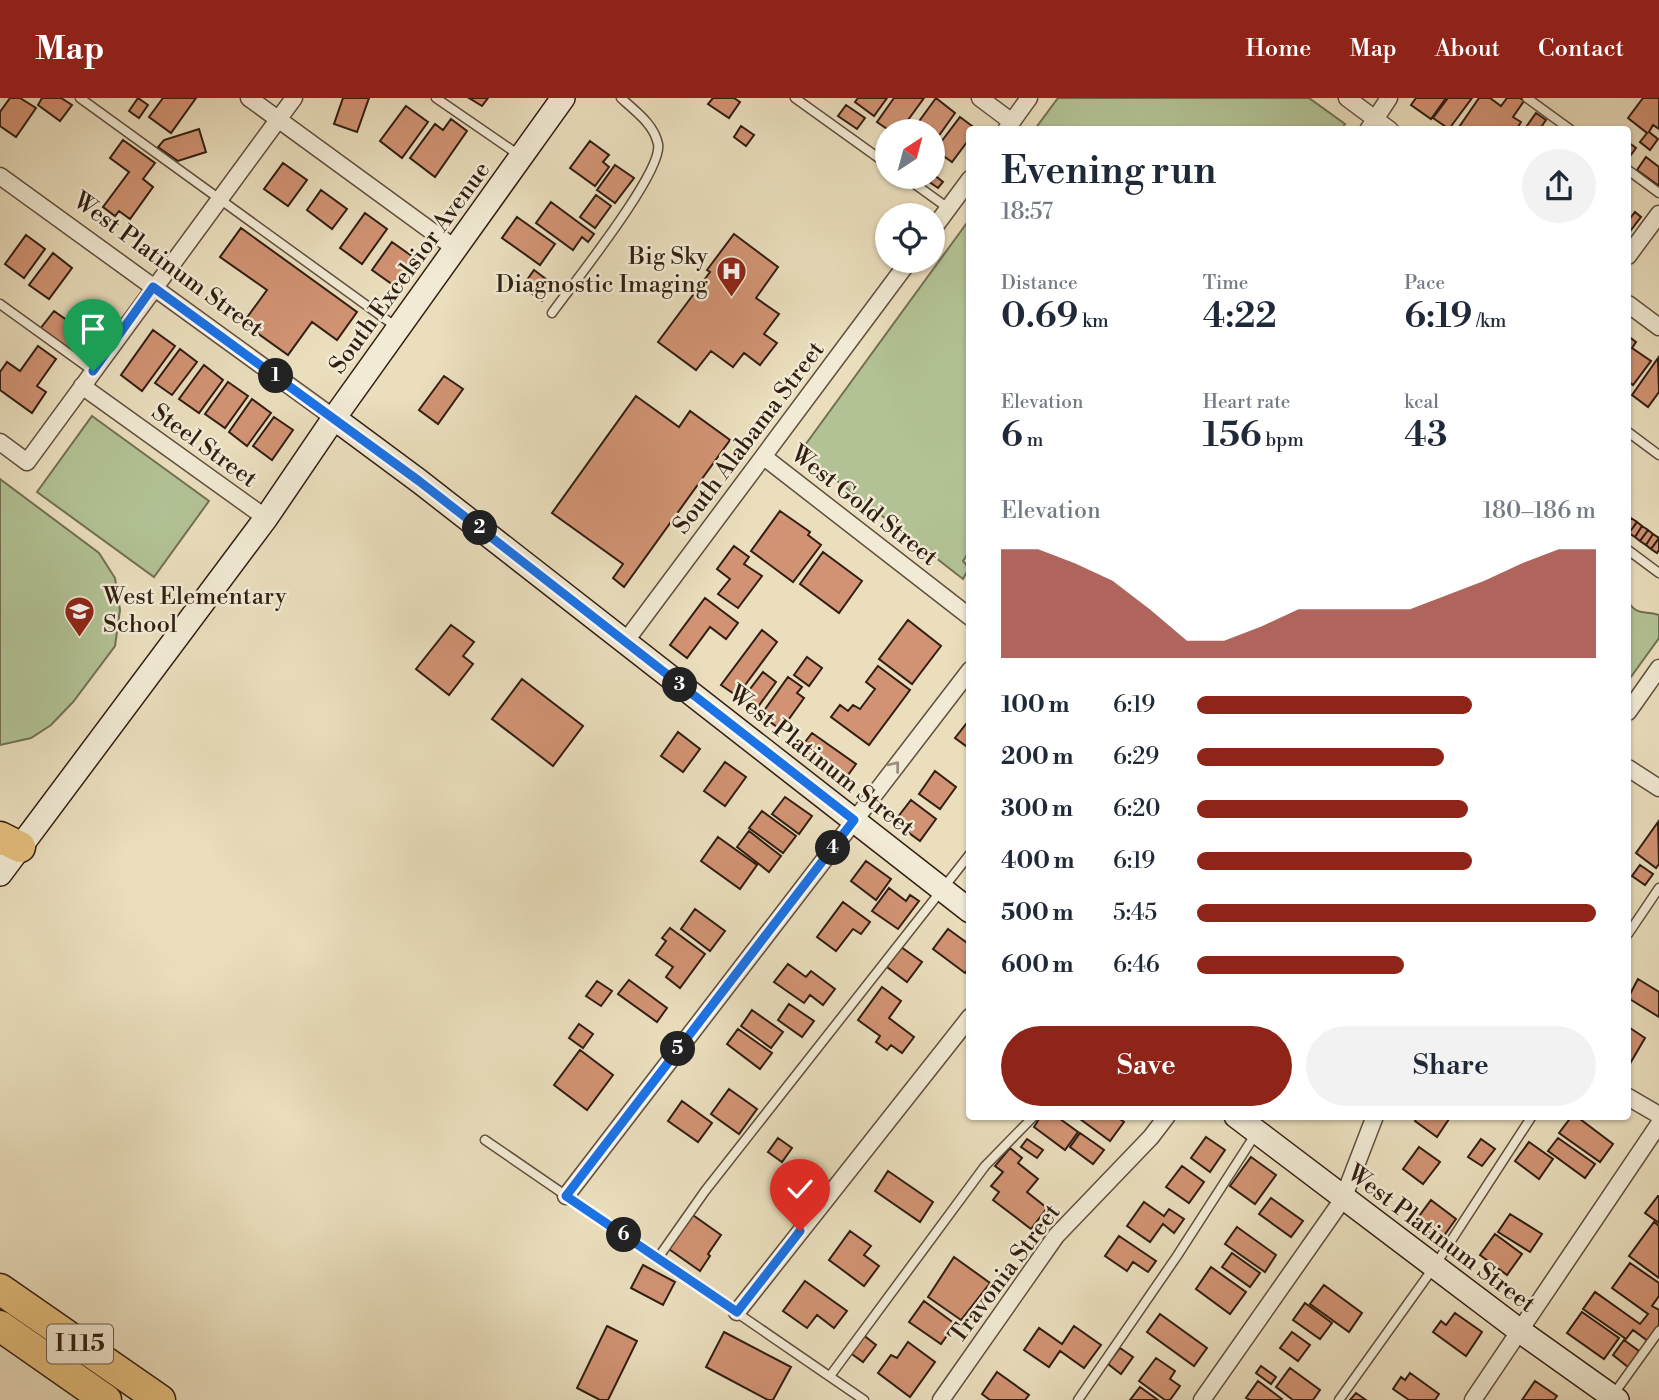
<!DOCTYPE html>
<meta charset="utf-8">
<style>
body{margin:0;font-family:"Libre Bodoni",serif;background:#f2f2f3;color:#1f2937;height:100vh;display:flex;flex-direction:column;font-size:26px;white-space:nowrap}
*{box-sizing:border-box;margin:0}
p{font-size:23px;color:#747a83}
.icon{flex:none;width:38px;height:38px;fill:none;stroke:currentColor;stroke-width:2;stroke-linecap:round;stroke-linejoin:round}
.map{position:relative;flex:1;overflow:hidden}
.details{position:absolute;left:966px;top:28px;width:665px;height:994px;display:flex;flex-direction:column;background:#fff;border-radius:7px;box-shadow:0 2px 5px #0004}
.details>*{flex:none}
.needle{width:46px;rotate:36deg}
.fabs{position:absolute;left:875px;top:21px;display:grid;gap:14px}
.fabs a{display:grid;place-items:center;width:70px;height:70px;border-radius:50%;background:#fff;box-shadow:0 2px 5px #0004;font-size:35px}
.pin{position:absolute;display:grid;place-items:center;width:60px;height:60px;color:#fff;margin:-72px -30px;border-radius:50% 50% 50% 0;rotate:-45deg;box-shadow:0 0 7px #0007}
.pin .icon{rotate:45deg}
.km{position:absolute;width:35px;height:35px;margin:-18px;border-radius:50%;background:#222;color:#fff;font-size:19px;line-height:35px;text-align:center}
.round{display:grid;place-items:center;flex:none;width:74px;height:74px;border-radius:37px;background:#f2f2f3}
.headline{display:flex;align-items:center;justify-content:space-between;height:119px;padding:0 35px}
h1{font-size:38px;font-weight:600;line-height:52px}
.stats{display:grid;grid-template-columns:repeat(3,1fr);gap:10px;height:119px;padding:7px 35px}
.stats div{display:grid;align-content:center}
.stats b{font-size:35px;font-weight:600}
.stats small{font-size:19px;font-weight:400}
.stats p{font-size:19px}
.chart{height:196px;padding:14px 35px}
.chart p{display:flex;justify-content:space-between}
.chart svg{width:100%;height:126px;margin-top:7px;fill:#8f2418;opacity:.7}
.primary-button{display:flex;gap:14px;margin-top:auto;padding:14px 35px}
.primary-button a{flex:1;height:80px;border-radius:42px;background:#8f2418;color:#fff;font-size:28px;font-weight:600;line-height:80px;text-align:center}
.primary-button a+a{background:#f2f2f3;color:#1f2937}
ul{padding:0 35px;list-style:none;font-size:23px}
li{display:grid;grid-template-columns:112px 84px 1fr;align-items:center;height:52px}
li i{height:18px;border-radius:9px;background:#8f2418}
header{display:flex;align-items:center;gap:42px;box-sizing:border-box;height:98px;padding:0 35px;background:#8f2418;color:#fff}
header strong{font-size:33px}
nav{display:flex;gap:38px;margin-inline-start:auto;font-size:24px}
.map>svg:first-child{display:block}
.green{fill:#b2c295;stroke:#727054;stroke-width:2}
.building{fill:#d19373;stroke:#321e13;stroke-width:2}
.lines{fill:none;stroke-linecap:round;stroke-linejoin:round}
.lane-casing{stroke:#604e3e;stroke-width:11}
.street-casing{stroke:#604e3e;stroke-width:19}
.secondary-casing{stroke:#321e13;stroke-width:26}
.highway-casing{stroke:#321e13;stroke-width:33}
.lane{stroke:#f1ead4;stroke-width:8}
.street{stroke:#f1ead4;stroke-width:16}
.secondary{stroke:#f1ead4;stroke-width:23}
.highway{stroke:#e5bf7e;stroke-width:30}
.oneway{stroke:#9b8e7d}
.route-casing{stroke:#fff;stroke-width:14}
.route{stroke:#1a73e8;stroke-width:9}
.labels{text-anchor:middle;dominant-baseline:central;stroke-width:5;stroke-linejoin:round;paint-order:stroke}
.shield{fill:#f1ead4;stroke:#6b5b4d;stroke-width:2}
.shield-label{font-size:23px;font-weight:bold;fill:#321e13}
.poi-label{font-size:24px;fill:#321e13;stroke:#f1ead4;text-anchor:end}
.street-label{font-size:24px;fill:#321e13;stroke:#f1ead4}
</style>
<header>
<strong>Map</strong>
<nav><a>Home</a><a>Map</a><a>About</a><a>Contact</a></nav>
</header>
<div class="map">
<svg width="1659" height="1302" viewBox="0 0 1659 1302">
<rect width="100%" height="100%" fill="#eadebd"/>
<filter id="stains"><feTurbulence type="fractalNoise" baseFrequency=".00286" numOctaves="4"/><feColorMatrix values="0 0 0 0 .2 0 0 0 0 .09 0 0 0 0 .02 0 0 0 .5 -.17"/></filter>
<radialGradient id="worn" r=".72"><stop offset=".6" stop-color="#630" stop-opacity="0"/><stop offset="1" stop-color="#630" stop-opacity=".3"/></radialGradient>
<path class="green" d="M1058 0H1309L1345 26 1341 32 1035 31Z
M969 122 970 453 963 463 969 470 963 481 800 354Z
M92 318 209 403 154 479 37 394Z
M0 381 99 455 115 480 120 512 115 548 73 604 51 627 31 640 0 647Z
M1628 504C1639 519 1645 512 1659 517V540L1628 583Z"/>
<path class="building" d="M10 0H20L36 10 16 39 0 28V14Z
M42 0H61L72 7 60 23 38 7Z
M138 0 148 7 139 20 129 13Z
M163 0H196L171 35 149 19Z
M343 0H369L357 34 334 26Z
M469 0H488L482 8Z
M713 0H734L740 4 729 20 708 6Z
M858 0H887L874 18 855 4Z
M894 0H924L900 33H890L877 24Z
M936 0 955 15 933 46V33H912Z
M1416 0H1446L1431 21 1411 7Z
M1448 0H1472L1449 31 1433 20Z
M1479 0H1490L1501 8 1507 0H1520L1524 3 1513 19 1521 24 1516 32H1457Z
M1643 0H1659V31L1653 27 1649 34 1658 41 1650 52 1640 44 1647 35 1628 20Z
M846 7 865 20 857 31 838 18Z
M406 8 428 24 402 60 380 43Z
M1536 15 1546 22 1539 32H1524Z
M960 19 976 31 970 32V40L952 64 935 52Z
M451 21 467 33 435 79 410 60 435 26 443 32Z
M741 28 754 37 746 48 734 39Z
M199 31 206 54 178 63 158 49 164 42Z
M123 42 155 65 143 81 153 89 130 121 119 113 115 118 103 109 129 74 110 60Z
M590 43 609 57 603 64 609 69 595 88 570 70Z
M1628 44 1636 50 1628 61Z
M1646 59 1659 69V88L1637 72Z
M283 65 307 82 288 108 264 91Z
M615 67 634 80 615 105 597 92Z
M933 76 943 84 938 90 925 81 927 79H933Z
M321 92 347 111 332 131 307 112Z
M596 97 611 108 595 130 580 119Z
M551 104 594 136 588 144 582 139 573 152 536 125Z
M1635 114 1641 119 1631 132 1628 129V123Z
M365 115 387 131 362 166 340 150Z
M517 119 555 146 540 167 502 140Z
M241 130 357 214 337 242 312 224 288 257 243 225 267 192 220 159Z
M734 136 778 169 756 200 779 216 764 236 777 245 760 267 744 255 733 269 711 253 696 272 658 244 710 174 707 172Z
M26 137 45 151 24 180 5 166Z
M392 144 416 161 396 189 372 172Z
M53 155 72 170 49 201 29 187Z
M534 172 554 187 542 203 522 189Z
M54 213 85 235 72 254 40 231Z
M153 232 175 248 142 293 121 277Z
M1628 238 1636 244 1632 250 1651 263 1633 287 1628 283Z
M38 248 56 261 37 288 46 294 32 315 0 292V274L7 264 20 273Z
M180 251 197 264 172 297 155 285Z
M1658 260 1659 294 1648 309 1632 297Z
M204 267 223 282 199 315 179 301Z
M444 278 463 291 438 326 419 312Z
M228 284 248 298 225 330 205 316Z
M636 298 679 329 690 313 730 342 624 489 613 480 623 466 552 415Z
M252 301 271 315 247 348 229 334Z
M274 319 293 332 272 362 253 348Z
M780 413 810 434 808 437 821 447 793 484 751 453Z
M1631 420 1637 424 1629 435 1628 425Z
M1637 424 1642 428 1635 439 1629 435Z
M1642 428 1648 432 1640 443 1635 439Z
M1648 432 1653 436 1646 447 1640 443Z
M1653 436 1659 440 1651 451 1646 447Z
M1659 440V452L1657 455 1651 451Z
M734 448 749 459 744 466 762 478 738 510 718 496 730 481 717 471Z
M823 454 862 483 839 515 800 486Z
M705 500 738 525 726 541 710 529 687 560 670 547Z
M908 522 941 548 912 586 879 561Z
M451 527 474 544 463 558 473 566 449 597 416 571Z
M762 532 777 544 737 598 721 587Z
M807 559 822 570 809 588 794 577Z
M878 568 910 592 869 647 831 619 840 607 848 613 853 607 860 611 875 591 866 584Z
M763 574 776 584 755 613 741 603Z
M788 579 802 589 797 595 804 600 781 632 761 617Z
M522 581 583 628 553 668 492 621Z
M970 621V651L955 640Z
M678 634 700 651 683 674 661 658Z
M812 635 856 666 843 684 799 652Z
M725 664 746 679 725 708 704 693Z
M935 673 956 689 940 711 919 696Z
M785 699 812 718 799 736 772 716Z
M911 702 936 721 920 743 894 724Z
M762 713 796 738 783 755 749 730Z
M1658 724 1659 766 1656 770 1636 755Z
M749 733 781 758 769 774 737 749Z
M718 739 757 767 740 791 701 763Z
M866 763 891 781 876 802 851 783Z
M1640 767 1653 776 1645 787 1632 778Z
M889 790 906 803 910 797 919 803 898 831 872 813Z
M843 804 870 824 861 836 853 831 836 853 817 839Z
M695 811 725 833 710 853 681 831Z
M670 830 705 856 680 890 666 879 673 869 656 857 666 843 662 840Z
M948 831 970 847V869L965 875 933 851Z
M901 849 922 864 907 884 887 869Z
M788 866 806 879 811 873 835 891 823 907 810 897 804 905 774 884Z
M1638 881 1659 894V919L1628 900Z
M629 882 667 910 657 924 618 896Z
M597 883 612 893 601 908 586 898Z
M882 889 901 903 889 920 914 939 902 955 891 947 887 952 876 944 880 938 858 922Z
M789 906 814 923 802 939 778 922Z
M752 912 783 934 771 950 741 928Z
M579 926 593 936 583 950 569 940Z
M1630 930 1645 940 1628 969V934Z
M738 931 772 955 760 971 727 946Z
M580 952 613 977 587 1012 554 987Z
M729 991 757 1011 739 1036 711 1016Z
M682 1003 712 1025 698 1044 668 1023Z
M1041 1018H1056L1078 1034 1065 1052 1034 1029Z
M1076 1018H1116L1124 1024 1110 1043Z
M1418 1018H1451L1437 1039 1415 1023Z
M1572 1018H1576L1613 1046 1600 1064 1559 1035Z
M1080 1035 1104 1052 1093 1066 1070 1049Z
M1206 1039 1225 1052 1210 1074 1191 1060Z
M778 1040 792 1050 782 1064 768 1054Z
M1558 1040 1595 1066 1585 1080 1548 1053Z
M1027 1041 1043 1052 1037 1060 1021 1049Z
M1481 1041 1495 1051 1482 1068 1468 1059Z
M1529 1044 1553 1061 1539 1081 1515 1063Z
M1419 1049 1440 1064 1423 1086 1403 1071Z
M1010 1050 1022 1060 1018 1065 1038 1081 1027 1094 1047 1110 1031 1131 993 1102 999 1094 991 1088 1003 1074 995 1068Z
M1251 1059 1276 1077 1255 1106 1230 1088Z
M1182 1068 1204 1084 1189 1105 1166 1089Z
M888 1073 933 1104 920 1124 875 1093Z
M1658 1098H1659V1125L1645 1115Z
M1271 1100 1303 1123 1291 1139 1259 1116Z
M1431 1102 1456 1121 1440 1143 1414 1125Z
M1144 1104 1164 1118 1169 1111 1184 1121 1174 1135 1163 1126 1150 1144 1127 1128Z
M690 1115 721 1137 708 1156 710 1158 700 1173 666 1149Z
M1510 1116 1542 1136 1530 1154 1498 1134Z
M1654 1124 1659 1128V1180L1629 1158Z
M1237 1129 1276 1157 1265 1174 1225 1146Z
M850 1133 871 1148 864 1157 879 1168 864 1188 829 1162Z
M1495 1136 1522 1156 1507 1177 1480 1157Z
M1119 1138 1156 1163 1148 1174 1133 1164 1127 1173 1105 1158Z
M1232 1155 1260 1175 1250 1189 1222 1169Z
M954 1159 990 1185 961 1222 928 1199Z
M1630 1165 1659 1185V1198L1652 1208 1659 1212V1227L1648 1243 1633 1232 1626 1241 1583 1211 1595 1194 1640 1226 1648 1216 1612 1190Z
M643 1167 675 1184 663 1207 631 1190Z
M1211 1169 1246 1194 1230 1216 1196 1191Z
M805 1183 847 1213 834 1230 817 1217 807 1230 783 1213Z
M1324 1187 1362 1215 1349 1234 1310 1206Z
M924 1203 955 1226 941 1246 909 1224Z
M1305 1205 1332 1225 1320 1241 1293 1222Z
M1582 1214 1619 1240 1604 1261 1567 1235Z
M1455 1215 1482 1234 1466 1258 1433 1234 1441 1223 1446 1227Z
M1160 1216 1207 1250 1194 1268 1147 1234Z
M607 1228 637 1243 608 1302H600L577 1290Z
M1074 1228 1101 1247 1084 1270 1060 1253 1049 1269 1024 1252 1039 1230 1062 1246Z
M724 1234 791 1269 773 1302H768L706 1269Z
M1292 1234 1310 1247 1298 1263 1280 1250Z
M862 1236 876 1247 863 1264 849 1254Z
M1624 1242 1639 1253 1628 1269 1613 1257Z
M908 1244 935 1264 910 1299 878 1275 891 1257 897 1260Z
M1120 1250 1133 1259 1121 1276 1108 1266Z
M1156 1260 1175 1273 1170 1281 1180 1288 1170 1302H1165L1139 1283Z
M1261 1268 1276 1279 1271 1286 1256 1275Z
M1290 1270 1320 1292 1313 1302H1293L1276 1289Z
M997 1274 1029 1297 1025 1302H990L982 1296Z
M1410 1275 1439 1296 1435 1302H1409L1393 1291 1401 1279 1405 1282Z
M1258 1283 1282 1301 1281 1302H1250L1246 1300Z
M1535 1283 1557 1298 1554 1302H1522Z
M1140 1289 1158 1302H1130Z
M1356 1295 1366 1302H1350Z"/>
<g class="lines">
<defs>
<path id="lane" d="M80 0 395 228
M436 0 519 57
M795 0 887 66
M1527 0 1571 32
M1628 72 1659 95
M905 79 948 110
M0 206 93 273
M552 215C572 187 664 73 658 46 654 26 635 13 621 0
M1628 334 1659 357
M1628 452 1659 475
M1628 836 1659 790
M485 1042 864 1302
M658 1160 705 1093 970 756
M830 1278 985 1068 1034 1018
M1613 1297 1659 1233
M1078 1302 1177 1158 1255 1037
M1339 1302 1434 1169 1532 1018"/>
<path id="street" d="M249 0 456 151
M980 0 1012 24
M1347 0 1390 32
M1006 32 1029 0
M1368 32 1389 0
M0 78 334 320
M933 131 970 81
M1628 158 1659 116
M1628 206 1659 229
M82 288 266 420
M0 344 27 364 294 0
M764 359 970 519
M625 544 909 163
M1628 614 1659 570
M1628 670 1659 690
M1628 999 1659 1017
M566 1098 970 572
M737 1214 970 919
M941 1302 1056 1138 1151 1039 1167 1018
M1202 1302 1343 1101 1375 1018
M1473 1302 1659 1026"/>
<path id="secondary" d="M334 320 419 383 970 813
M0 776 266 420 334 320 563 0
M1236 1018 1520 1233 1617 1302"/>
<path id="highway" d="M0 739 20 749
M0 1191 160 1302
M0 1228 106 1302"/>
</defs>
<use href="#lane" class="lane-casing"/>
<use href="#street" class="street-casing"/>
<use href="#secondary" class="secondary-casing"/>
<use href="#highway" class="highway-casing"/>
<use href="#lane" class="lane"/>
<use href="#street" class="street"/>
<use href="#secondary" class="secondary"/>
<use href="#highway" class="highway"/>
</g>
<defs><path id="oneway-chevron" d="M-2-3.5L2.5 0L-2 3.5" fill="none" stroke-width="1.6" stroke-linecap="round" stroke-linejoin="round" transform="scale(1.75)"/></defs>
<use class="oneway" href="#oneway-chevron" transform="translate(895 668) rotate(-52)"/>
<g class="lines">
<defs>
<path id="route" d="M93 273 153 189 419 383 854 722 566 1098 737 1214 800 1133"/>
</defs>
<use href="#route" class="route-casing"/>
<use href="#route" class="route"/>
</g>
<defs>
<symbol id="hospital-pin" viewBox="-11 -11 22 30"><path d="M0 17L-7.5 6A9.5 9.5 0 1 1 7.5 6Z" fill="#8f2418" stroke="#f1ead4"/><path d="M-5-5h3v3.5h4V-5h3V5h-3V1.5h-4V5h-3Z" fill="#fff"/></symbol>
<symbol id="school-pin" viewBox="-11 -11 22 30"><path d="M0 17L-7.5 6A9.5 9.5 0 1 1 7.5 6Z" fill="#8f2418" stroke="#f1ead4"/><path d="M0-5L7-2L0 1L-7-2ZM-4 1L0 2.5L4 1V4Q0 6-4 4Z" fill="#fff"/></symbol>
</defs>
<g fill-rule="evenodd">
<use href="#hospital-pin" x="714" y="156" width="35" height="47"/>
<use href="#school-pin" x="62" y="496" width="35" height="47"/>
</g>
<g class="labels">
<rect class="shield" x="47" y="1226.5" width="66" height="39" rx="5"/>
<g class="shield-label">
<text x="80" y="1246">I 115</text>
</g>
<g class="poi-label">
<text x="708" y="159">Big Sky<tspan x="708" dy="28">Diagnostic Imaging</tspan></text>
<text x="103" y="499" text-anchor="start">West Elementary<tspan x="103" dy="28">School</tspan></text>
</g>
<g class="street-label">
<text transform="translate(168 167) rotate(36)">West Platinum Street</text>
<text transform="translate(410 170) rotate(-54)">South Excelsior Avenue</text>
<text transform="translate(749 340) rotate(-53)">South Alabama Street</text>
<text transform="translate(204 348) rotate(36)">Steel Street</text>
<text transform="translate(864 408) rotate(38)">West Gold Street</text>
<text transform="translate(821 663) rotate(38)">West Platinum Street</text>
<text transform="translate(1441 1141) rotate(37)">West Platinum Street</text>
<text transform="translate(1005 1176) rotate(-53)">Travonia Street</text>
</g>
</g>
<rect width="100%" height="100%" filter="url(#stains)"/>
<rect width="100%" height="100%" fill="url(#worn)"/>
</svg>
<div class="fabs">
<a><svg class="needle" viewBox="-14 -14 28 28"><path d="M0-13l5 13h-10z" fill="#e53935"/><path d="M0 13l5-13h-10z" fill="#747a83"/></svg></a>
<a><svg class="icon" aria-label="locate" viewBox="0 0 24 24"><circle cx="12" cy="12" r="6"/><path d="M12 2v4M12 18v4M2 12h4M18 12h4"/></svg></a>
</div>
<div class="pin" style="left:93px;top:273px;background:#1e9e55"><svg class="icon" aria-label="arrive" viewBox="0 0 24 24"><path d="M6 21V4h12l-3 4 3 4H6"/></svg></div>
<div class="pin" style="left:800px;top:1133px;background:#d93025"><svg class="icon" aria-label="check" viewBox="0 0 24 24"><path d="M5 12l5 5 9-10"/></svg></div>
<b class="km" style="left:276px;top:278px">1</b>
<b class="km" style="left:480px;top:430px">2</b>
<b class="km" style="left:680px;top:587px">3</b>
<b class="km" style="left:833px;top:750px">4</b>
<b class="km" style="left:678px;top:951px">5</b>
<b class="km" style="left:624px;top:1137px">6</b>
<section class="details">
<div class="headline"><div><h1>Evening run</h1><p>18:57</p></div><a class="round"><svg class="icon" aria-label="share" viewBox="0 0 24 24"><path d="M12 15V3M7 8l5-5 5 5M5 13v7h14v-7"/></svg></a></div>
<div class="stats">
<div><p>Distance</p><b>0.69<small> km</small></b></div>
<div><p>Time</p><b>4:22</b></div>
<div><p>Pace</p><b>6:19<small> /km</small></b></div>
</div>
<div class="stats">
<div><p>Elevation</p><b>6<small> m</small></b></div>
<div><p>Heart rate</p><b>156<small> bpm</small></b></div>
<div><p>kcal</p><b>43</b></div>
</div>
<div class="chart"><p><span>Elevation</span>180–186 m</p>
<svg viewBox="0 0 160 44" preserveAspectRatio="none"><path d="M0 44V6L10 6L20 11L30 17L40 27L50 38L60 38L70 33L80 27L90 27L100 27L110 27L120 22L130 17L140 11L150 6L160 6V44z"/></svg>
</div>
<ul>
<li><b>100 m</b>6:19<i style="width:69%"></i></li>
<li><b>200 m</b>6:29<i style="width:62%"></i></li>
<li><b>300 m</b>6:20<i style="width:68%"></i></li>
<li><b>400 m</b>6:19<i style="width:69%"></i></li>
<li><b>500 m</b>5:45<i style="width:100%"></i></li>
<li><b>600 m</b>6:46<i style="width:52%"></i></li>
</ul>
<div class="primary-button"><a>Save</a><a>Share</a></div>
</section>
</div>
